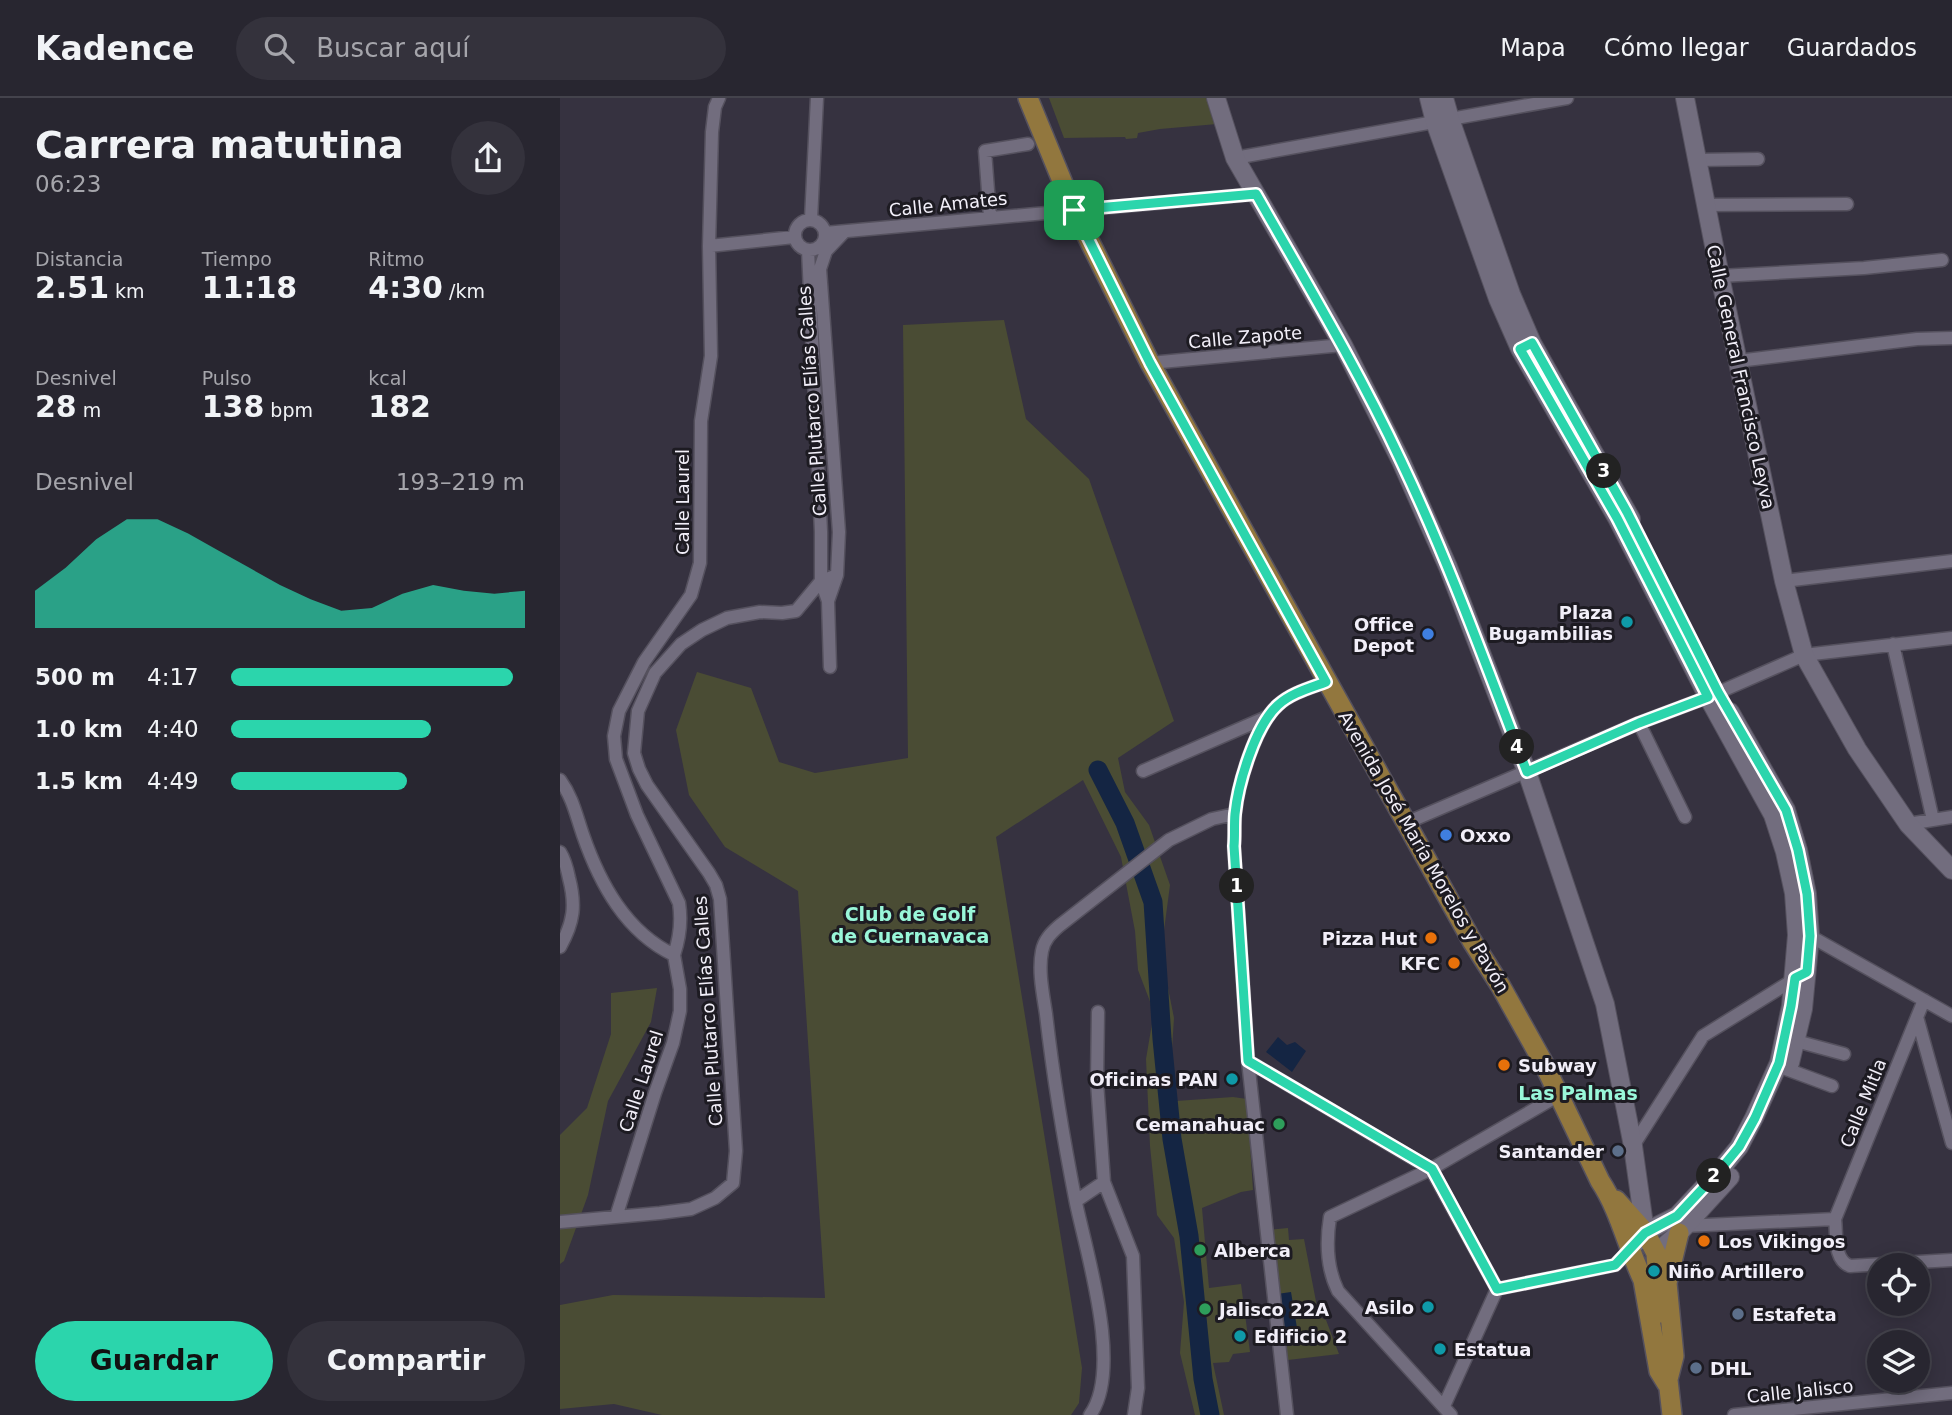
<!DOCTYPE html>
<html lang="es">
<meta charset="utf-8">
<style>
body{margin:0;font-family:"DejaVu Sans",sans-serif;background:#34323c;color:#f1f3f6;height:100vh;display:flex;flex-direction:column;font-size:26px;white-space:nowrap}
*{box-sizing:border-box;margin:0}
p{font-size:23px;color:#a5a5ab}
.icon{flex:none;width:38px;height:38px;fill:none;stroke:currentColor;stroke-width:2;stroke-linecap:round;stroke-linejoin:round}
.map{position:relative;flex:1;overflow:hidden}
.side{display:flex;flex-direction:column;background:#282630;width:560px}
.side>*{flex:none}
.fabs{position:absolute;left:1307px;top:1155px;display:grid;gap:14px}
.fabs a{display:grid;place-items:center;width:63px;height:63px;border-radius:50%;background:#282630;box-shadow:0 4px 18px #0003,0 0 0 2px #44434c;font-size:35px}
.pin{position:absolute;display:grid;place-items:center;width:60px;height:60px;color:#fff;margin:-30px;border-radius:14px;box-shadow:0 4px 10px #0006}
.km{position:absolute;width:35px;height:35px;margin:-18px;border-radius:50%;background:#222;color:#fff;font-size:19px;line-height:35px;text-align:center}
.round{display:grid;place-items:center;flex:none;width:74px;height:74px;border-radius:37px;background:#34323c}
.head{display:flex;align-items:center;justify-content:space-between;height:119px;padding:0 35px}
h1{font-size:38px;font-weight:800;line-height:52px}
.metrics{display:grid;grid-template-columns:repeat(3,1fr);gap:10px;height:119px;padding:7px 35px}
.metrics div{display:grid;align-content:center}
.metrics b{font-size:30px;font-weight:800}
.metrics small{font-size:19px;font-weight:400}
.metrics p{font-size:19px}
.chart{height:196px;padding:14px 35px}
.chart p{display:flex;justify-content:space-between}
.chart svg{width:100%;height:126px;margin-top:7px;fill:#2bd5ac;opacity:.7}
.action{display:flex;gap:14px;margin-top:auto;padding:14px 35px}
.action a{flex:1;height:80px;border-radius:42px;background:#2bd5ac;color:#111;font-size:28px;font-weight:800;line-height:80px;text-align:center}
.action a+a{background:#34323c;color:#f1f3f6}
ul{padding:0 35px;list-style:none;font-size:23px}
li{display:grid;grid-template-columns:112px 84px 1fr;align-items:center;height:52px}
li i{height:18px;border-radius:9px;background:#2bd5ac}
header{display:flex;align-items:center;gap:42px;box-sizing:border-box;height:98px;padding:0 35px;background:#282630;border-bottom:2px solid #44434c}
header strong{font-size:33px}
nav{display:flex;gap:38px;margin-inline-start:auto;font-size:24px}
.search{width:490px;height:63px;background:#34323c;display:flex;align-items:center;gap:18px;box-sizing:border-box;padding:0 24px;border-radius:38px;color:#a5a5ab;font-size:26px}
main{display:flex;flex:1;min-height:0}
.map>svg:first-child{display:block}
.green{fill:#4a4c34}
.water{fill:#142543}
.lines{fill:none;stroke-linecap:round;stroke-linejoin:round}
.river{stroke:#142543;stroke-width:19}
.street-casing{stroke:#55515e;stroke-width:15}
.secondary-casing{stroke:#55515e;stroke-width:20}
.primary-casing{stroke:#55515e;stroke-width:22}
.street{stroke:#726d7e;stroke-width:12}
.secondary{stroke:#726d7e;stroke-width:18}
.primary{stroke:#92773e;stroke-width:19}
.route-casing{stroke:#fff;stroke-width:14}
.route{stroke:#2bd5ac;stroke-width:9}
.culture-dot{fill:#0f9aa8;stroke:#1d1b22;stroke-width:2.5}
.shop-dot{fill:#3f7fe0;stroke:#1d1b22;stroke-width:2.5}
.food-dot{fill:#e8710a;stroke:#1d1b22;stroke-width:2.5}
.leisure-dot{fill:#2e9e5b;stroke:#1d1b22;stroke-width:2.5}
.service-dot{fill:#5c6f8a;stroke:#1d1b22;stroke-width:2.5}
.labels{text-anchor:middle;dominant-baseline:central;stroke-width:6;stroke-linejoin:round;paint-order:stroke}
.street-label{font-size:18px;fill:#f2eff9;stroke:#1d1b22}
.poi-label{font-size:18px;font-weight:bold;fill:#f2eff9;stroke:#1d1b22;text-anchor:start}
.neighbourhood-label{font-size:19px;font-weight:bold;fill:#99f7d9;stroke:#1d1b22}
</style>
<header>
<strong>Kadence</strong>
<div class="search"><svg class="icon" aria-label="search" viewBox="0 0 24 24"><circle cx="10" cy="10" r="6"/><path d="M15 15l6 6"/></svg>Buscar aquí</div>
<nav><a>Mapa</a><a>Cómo llegar</a><a>Guardados</a></nav>
</header>
<main>
<section class="side">
<div class="head"><div><h1>Carrera matutina</h1><p>06:23</p></div><a class="round"><svg class="icon" aria-label="share" viewBox="0 0 24 24"><path d="M12 15V3M7 8l5-5 5 5M5 13v7h14v-7"/></svg></a></div>
<div class="metrics">
<div><p>Distancia</p><b>2.51<small> km</small></b></div>
<div><p>Tiempo</p><b>11:18</b></div>
<div><p>Ritmo</p><b>4:30<small> /km</small></b></div>
</div>
<div class="metrics">
<div><p>Desnivel</p><b>28<small> m</small></b></div>
<div><p>Pulso</p><b>138<small> bpm</small></b></div>
<div><p>kcal</p><b>182</b></div>
</div>
<div class="chart"><p><span>Desnivel</span>193–219 m</p>
<svg viewBox="0 0 160 44" preserveAspectRatio="none"><path d="M0 44V31L10 23L20 13L30 6L40 6L50 11L60 17L70 23L80 29L90 34L100 38L110 37L120 32L130 29L140 31L150 32L160 31V44z"/></svg>
</div>
<ul>
<li><b>500 m</b>4:17<i style="width:96%"></i></li>
<li><b>1.0 km</b>4:40<i style="width:68%"></i></li>
<li><b>1.5 km</b>4:49<i style="width:60%"></i></li>
</ul>
<div class="action"><a>Guardar</a><a>Compartir</a></div>
</section>
<div class="map">
<svg width="1392" height="1317" viewBox="0 0 1392 1317">
<rect width="100%" height="100%" fill="#363240"/>
<path class="green" d="M489 0H650L657 26 600 31 578 35 577 40 566 41 565 39 504 40Z
M444 222 466 321 529 381 614 623 558 660 565 694 589 727 610 787 601 855 614 920 609 998 616 1003 673 999 687 1001 693 1092 681 1094 642 1110 649 1190 681 1186 690 1254 673 1256 669 1264 653 1265 664 1317H635L620 1255 624 1204 614 1140 597 1117 590 1048 586 961 594 914 578 872 575 833 561 759 523 682 436 739 522 1270 519 1305 511 1317H102L54 1306 0 1311V1207L53 1197 265 1200 238 793 165 749 129 697 116 632 137 574 191 590 219 664 255 675 348 660 343 227Z
M97 890 91 924 48 1003 28 1097 4 1163 0 1166V1037L27 1010 51 936V895Z
M728 1130 729 1142 744 1141 759 1219 766 1222 779 1256 728 1262 708 1132Z"/>
<path class="water" d="M718 939 727 947 735 944 746 953 732 974 706 954Z
M731 1194 739 1242 725 1243 717 1196Z"/>
<g class="lines">
<path class="river" d="M538 672 565 725 593 804 602 941 612 1041 629 1138 643 1281 650 1317"/>
<defs>
<path id="street" d="M675 60 1007 0
M1138 62 1198 61
M1146 107 1287 106
M430 119 425 53 468 46
M251 121 257 0
M235 137a15 15 0 1 1 30 0a15 15 0 1 1-30 0Z
M265 135 696 96
M149 148 234 139
M248 152 261 434V483L268 503 270 569
M1160 178 1304 170 1382 162
M1178 263 1357 241 1392 240
M590 265 783 247
M1224 483 1392 463
M268 503 277 477 279 434 260 171 266 153 284 134
M1333 546 1373 722
M1079 625 1125 719
M583 673 707 619
M0 682C13 700 16 717 23 737 40 786 66 834 114 857 120 839 122 824 119 805L77 717 56 661 54 638 59 613 84 564 131 497 140 465 141 323 151 258 149 148 152 34 155 9 159 0
M846 725 1079 625 1148 599 1244 557 1392 540
M1348 726 1392 719
M0 754C5 762 7 770 9 780 16 807 14 824 0 849
M1245 837 1250 838 1392 918
M1364 902 1275 1121C1277 1136 1273 1162 1290 1168L1392 1162
M538 914 537 984 544 1084 573 1158 578 1290 574 1317
M1357 919 1392 1045
M1236 943 1284 956
M688 963 871 1071 937 1191
M1218 968 1272 988
M1073 1048 1143 938 1238 879
M516 1103 544 1084
M56 1119 95 995 113 945 120 913V891L114 857
M0 1124 100 1115 131 1111 155 1100 173 1085 176 1053 160 801 156 787 149 775 87 687 79 671 74 655 78 613 95 575 121 546 142 532 167 520 200 514 222 515 236 513 261 483 277 477
M1125 1128 1275 1121
M937 1191 1055 1167 1070 1152
M884 1308 937 1191
M530 1317C563 1272 527 1157 516 1105 504 1044 493 978 486 916 483 896 478 873 482 853 484 842 491 835 499 828L609 742 652 721 675 716
M727 1317 688 963 674 749C675 738 674 727 675 716 678 686 695 628 718 607 731 595 750 590 766 584
M891 1317 778 1193C767 1171 766 1144 770 1119L871 1071 999 997
M1174 1317 1392 1295"/>
<path id="secondary" d="M656 0 675 60 783 247 841 363 888 469 967 674 1045 906 1073 1048 1085 1134
M869 0 875 24 938 201 960 251 1057 420 1148 599 1213 717 1225 754 1234 795 1237 837 1231 908 1219 965 1194 1020 1179 1049 1160 1072 1117 1118 1085 1134 1077 1144
M884 0 890 21 951 196 972 245 1071 421
M1125 0 1160 178 1224 483 1244 557 1297 651 1348 726 1392 772
M1170 614 1226 712 1238 752 1247 796 1250 838 1243 911 1230 965
M1096 1155 1119 1135 1170 1079"/>
<path id="primary" d="M468 0 514 112 590 265 912 843 940 887 983 964 1040 1083C1060 1113 1067 1149 1083 1182L1099 1273 1107 1286
M1056 1102 1085 1134 1096 1155 1100 1215
M1107 1273 1112 1317
M1107 1285 1114 1258 1107 1185 1119 1135"/>
</defs>
<use href="#street" class="street-casing"/>
<use href="#secondary" class="secondary-casing"/>
<use href="#primary" class="primary-casing"/>
<use href="#street" class="street"/>
<use href="#secondary" class="secondary"/>
<use href="#primary" class="primary"/>
</g>
<g class="lines">
<defs>
<path id="route" d="M696 96C746 184 798 271 841 363 889 464 927 570 967 674L1079 625 1148 599 1057 420 960 251 972 245 1067 414 1158 594 1226 712 1238 752 1247 796 1250 838 1247 874 1235 880 1231 908 1219 965 1195 1020 1179 1049 1160 1072 1117 1118 1085 1135 1055 1167 937 1191 872 1071 688 963 674 748C675 738 674 727 675 716 678 686 695 628 718 607 731 595 750 590 766 584L590 265 514 112Z"/>
</defs>
<use href="#route" class="route-casing"/>
<use href="#route" class="route"/>
</g>
<g class="culture-dot">
<circle cx="1067" cy="524" r="7"/>
<circle cx="672" cy="981" r="7"/>
<circle cx="1094" cy="1173" r="7"/>
<circle cx="868" cy="1209" r="7"/>
<circle cx="680" cy="1238" r="7"/>
<circle cx="880" cy="1251" r="7"/>
</g>
<g class="shop-dot">
<circle cx="868" cy="536" r="7"/>
<circle cx="886" cy="737" r="7"/>
</g>
<g class="food-dot">
<circle cx="871" cy="840" r="7"/>
<circle cx="894" cy="865" r="7"/>
<circle cx="944" cy="967" r="7"/>
<circle cx="1144" cy="1143" r="7"/>
</g>
<g class="leisure-dot">
<circle cx="719" cy="1026" r="7"/>
<circle cx="640" cy="1152" r="7"/>
<circle cx="645" cy="1211" r="7"/>
</g>
<g class="service-dot">
<circle cx="1058" cy="1053" r="7"/>
<circle cx="1178" cy="1216" r="7"/>
<circle cx="1136" cy="1270" r="7"/>
</g>
<g class="labels">
<g class="street-label">
<text transform="translate(388 106) rotate(-6)">Calle Amates</text>
<text transform="translate(685 239) rotate(-5)">Calle Zapote</text>
<text transform="translate(1181 279) rotate(78)">Calle General Francisco Leyva</text>
<text transform="translate(252 303) rotate(-94)">Calle Plutarco Elías Calles</text>
<text transform="translate(122 404) rotate(-90)">Calle Laurel</text>
<text transform="translate(864 754) rotate(60)">Avenida José María Morelos y Pavón</text>
<text transform="translate(148 913) rotate(-94)">Calle Plutarco Elías Calles</text>
<text transform="translate(81 983) rotate(-72)">Calle Laurel</text>
<text transform="translate(1303 1005) rotate(-68)">Calle Mitla</text>
<text transform="translate(1240 1293) rotate(-6)">Calle Jalisco</text>
</g>
<g class="poi-label">
<text x="1053" y="514" text-anchor="end">Plaza<tspan x="1053" dy="21">Bugambilias</tspan></text>
<text x="854" y="526" text-anchor="end">Office<tspan x="854" dy="21">Depot</tspan></text>
<text x="900" y="737">Oxxo</text>
<text x="857" y="840" text-anchor="end">Pizza Hut</text>
<text x="880" y="865" text-anchor="end">KFC</text>
<text x="958" y="967">Subway</text>
<text x="658" y="981" text-anchor="end">Oficinas PAN</text>
<text x="705" y="1026" text-anchor="end">Cemanahuac</text>
<text x="1044" y="1053" text-anchor="end">Santander</text>
<text x="1158" y="1143">Los Vikingos</text>
<text x="654" y="1152">Alberca</text>
<text x="1108" y="1173">Niño Artillero</text>
<text x="854" y="1209" text-anchor="end">Asilo</text>
<text x="659" y="1211">Jalisco 22A</text>
<text x="1192" y="1216">Estafeta</text>
<text x="694" y="1238">Edificio 2</text>
<text x="894" y="1251">Estatua</text>
<text x="1150" y="1270">DHL</text>
</g>
<g class="neighbourhood-label">
<text x="350" y="816">Club de Golf<tspan x="350" dy="22">de Cuernavaca</tspan></text>
<text x="1018" y="995">Las Palmas</text>
</g>
</g>
</svg>
<div class="fabs">
<a><svg class="icon" aria-label="locate" viewBox="0 0 24 24"><circle cx="12" cy="12" r="6"/><path d="M12 2v4M12 18v4M2 12h4M18 12h4"/></svg></a>
<a><svg class="icon" aria-label="layers" viewBox="0 0 24 24"><path d="M12 4l9 5-9 5-9-5zM3 14l9 5 9-5"/></svg></a>
</div>
<div class="pin" style="left:514px;top:112px;background:#1e9e55"><svg class="icon" aria-label="arrive" viewBox="0 0 24 24"><path d="M6 21V4h12l-3 4 3 4H6"/></svg></div>
<b class="km" style="left:677px;top:788px">1</b>
<b class="km" style="left:1154px;top:1078px">2</b>
<b class="km" style="left:1044px;top:373px">3</b>
<b class="km" style="left:957px;top:649px">4</b>
</div>
</main>
